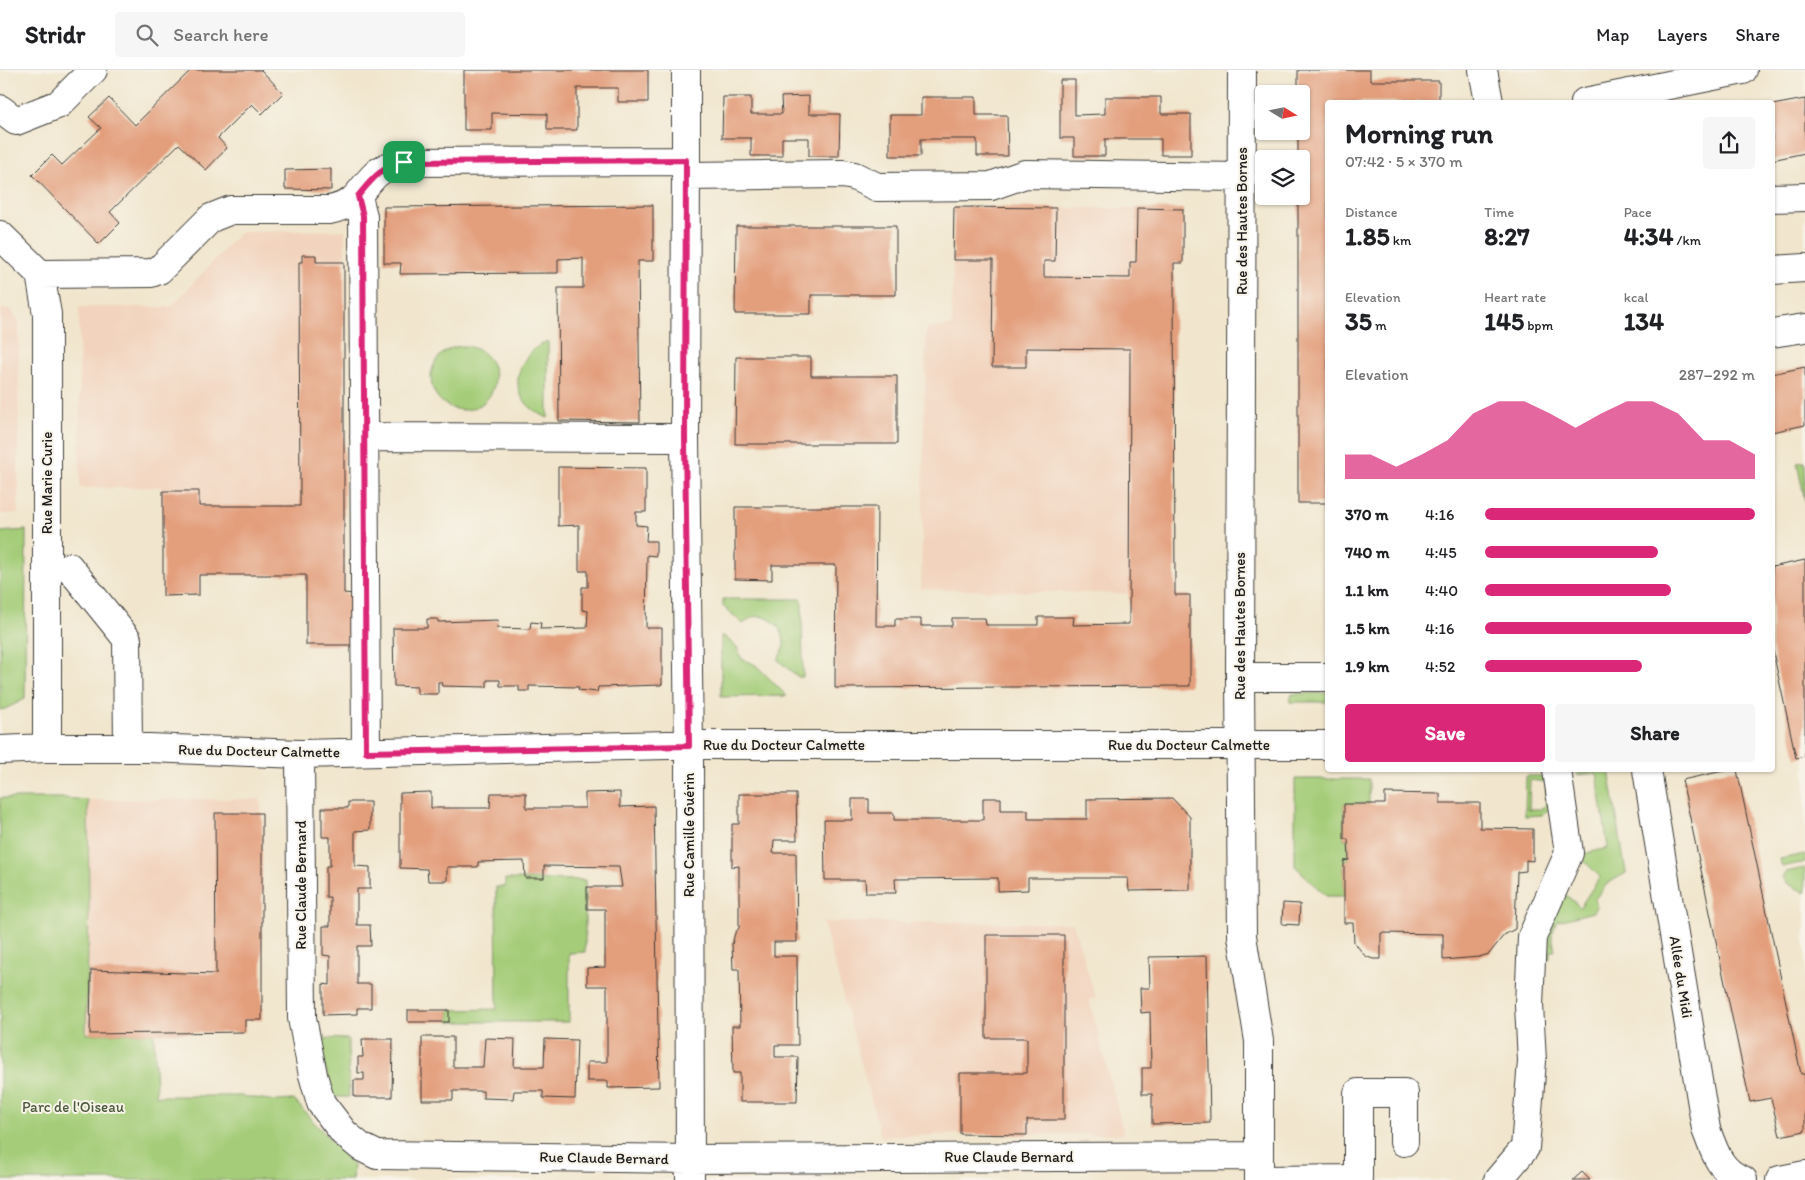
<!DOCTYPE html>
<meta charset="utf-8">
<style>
body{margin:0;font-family:Itim,sans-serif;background:#f6f6f6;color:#202124;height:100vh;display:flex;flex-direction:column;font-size:19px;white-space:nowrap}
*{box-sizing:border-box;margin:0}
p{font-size:16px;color:#757577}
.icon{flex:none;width:28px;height:28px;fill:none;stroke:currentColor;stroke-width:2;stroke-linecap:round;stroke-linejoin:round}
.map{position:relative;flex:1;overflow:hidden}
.drawer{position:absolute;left:1325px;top:30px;width:450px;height:672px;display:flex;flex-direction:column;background:#fff;border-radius:5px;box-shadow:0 1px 4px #0004}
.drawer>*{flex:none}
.needle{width:32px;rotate:100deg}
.controls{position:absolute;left:1255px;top:15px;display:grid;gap:10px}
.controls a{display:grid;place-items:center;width:55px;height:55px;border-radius:5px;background:#fff;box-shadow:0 1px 4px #0004;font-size:25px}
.pin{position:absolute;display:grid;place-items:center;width:42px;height:42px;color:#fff;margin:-21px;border-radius:10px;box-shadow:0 2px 8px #0006}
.round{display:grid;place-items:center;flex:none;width:52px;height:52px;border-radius:5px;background:#f6f6f6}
.summary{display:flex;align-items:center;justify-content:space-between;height:85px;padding:0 20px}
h1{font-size:28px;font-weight:700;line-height:38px}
.figures{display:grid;grid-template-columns:repeat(3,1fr);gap:8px;height:85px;padding:5px 20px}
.figures div{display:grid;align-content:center}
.figures b{font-size:25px;font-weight:700}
.figures small{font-size:14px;font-weight:400}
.figures p{font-size:14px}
.chart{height:140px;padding:10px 20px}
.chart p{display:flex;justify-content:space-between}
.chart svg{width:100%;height:90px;margin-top:5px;fill:#db2777;opacity:.7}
.button{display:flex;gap:10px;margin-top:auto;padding:10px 20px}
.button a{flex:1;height:58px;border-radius:5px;background:#db2777;color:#fff;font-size:20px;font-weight:700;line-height:58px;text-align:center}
.button a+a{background:#f6f6f6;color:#202124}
ul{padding:0 20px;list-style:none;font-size:16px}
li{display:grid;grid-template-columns:80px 60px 1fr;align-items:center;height:38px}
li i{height:12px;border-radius:6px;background:#db2777}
header{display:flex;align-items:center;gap:30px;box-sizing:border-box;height:70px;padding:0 25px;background:#fff;border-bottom:1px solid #e0e0e0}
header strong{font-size:24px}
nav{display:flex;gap:28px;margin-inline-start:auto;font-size:18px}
.search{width:350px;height:45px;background:#f6f6f6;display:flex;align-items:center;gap:12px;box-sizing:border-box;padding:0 18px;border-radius:5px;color:#757577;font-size:19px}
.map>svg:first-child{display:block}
.built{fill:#f2d4be}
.green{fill:#a5cd79;stroke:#60744a;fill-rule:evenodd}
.building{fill:#e39e7b}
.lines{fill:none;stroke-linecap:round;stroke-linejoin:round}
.minor-casing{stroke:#3c3a37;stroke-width:30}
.minor{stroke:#fff;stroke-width:28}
.route-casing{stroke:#fff;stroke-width:10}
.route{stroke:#db2777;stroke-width:6}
.labels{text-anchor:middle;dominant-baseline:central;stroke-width:4;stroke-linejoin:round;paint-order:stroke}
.street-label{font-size:15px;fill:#1c1c1c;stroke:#f7f3e8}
.park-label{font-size:15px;fill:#4c5a3d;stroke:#f7f3e8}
</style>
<header>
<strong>Stridr</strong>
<div class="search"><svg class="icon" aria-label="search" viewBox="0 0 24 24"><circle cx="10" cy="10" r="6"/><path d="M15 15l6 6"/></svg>Search here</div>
<nav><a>Map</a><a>Layers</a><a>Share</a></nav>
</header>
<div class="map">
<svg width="1805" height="1110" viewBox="0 0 1805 1110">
<rect width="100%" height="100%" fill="#f7f3e8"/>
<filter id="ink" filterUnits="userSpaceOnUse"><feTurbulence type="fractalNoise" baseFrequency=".02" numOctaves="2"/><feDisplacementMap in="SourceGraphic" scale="10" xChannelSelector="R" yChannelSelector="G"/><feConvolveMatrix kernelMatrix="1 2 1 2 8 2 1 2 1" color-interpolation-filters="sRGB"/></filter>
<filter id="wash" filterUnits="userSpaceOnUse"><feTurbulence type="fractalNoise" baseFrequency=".0096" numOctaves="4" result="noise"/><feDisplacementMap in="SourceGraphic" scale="20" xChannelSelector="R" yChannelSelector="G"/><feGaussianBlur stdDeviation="1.12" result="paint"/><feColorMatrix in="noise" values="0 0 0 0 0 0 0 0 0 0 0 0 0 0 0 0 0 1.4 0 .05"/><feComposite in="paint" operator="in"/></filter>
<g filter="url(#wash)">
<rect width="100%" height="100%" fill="#f1e6cd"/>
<path class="built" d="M954 137 1183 139V193H1174L1175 525 921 519 926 259 952 255Z
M345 160 344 523 354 524 353 575H306L305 505H199V525L163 526 161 417 80 418 79 237H171L240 162Z
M0 239H10L19 252 18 444H0Z
M261 729 262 950H245V962L86 965 89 835 88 730Z
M823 852 1073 853 1096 929H1089L1124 1064H960L881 1067Z"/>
<path class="green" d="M548 271V348C540 344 532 340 526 333 507 311 524 280 548 271Z
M431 308a32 32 0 1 1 64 0a32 32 0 1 1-64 0Z
M1805 392V431L1797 393Z
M26 460 25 629 5 639 0 640V462Z
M723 529H802L803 607H798L778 590C780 585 783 580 784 575 785 559 770 543 753 547 750 548 746 552 743 554L723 536Z
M721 566 725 567 738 578V582L742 589 756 595 787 626 721 627Z
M1327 623V632H1290L1292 624Z
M1577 700H1609L1626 803 1607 814 1594 830 1597 835 1593 842 1558 851C1548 866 1553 865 1555 881H1550V889H1544L1540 879 1559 819 1580 837 1600 807 1578 785 1608 778 1597 703 1577 705Z
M1526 706H1551L1550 738 1542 745 1525 746ZM1530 710 1546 712V735L1541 739H1529Z
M1295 709H1369V734H1344V769H1348L1349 790 1344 791V826H1326L1295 796Z
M0 728H65L88 730 89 835 86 964 154 963 156 1026H242L276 1031 294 1030 353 1095 352 1110H0Z
M1805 784V792L1782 797 1780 789Z
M1805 798V823L1787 813 1783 807 1786 802Z
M505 809 585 810V882L569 883V952H449V940L497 939 496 817H505Z
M317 968 348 969 349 1027H333Z"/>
<g id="blocks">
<path class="building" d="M191 0H261L283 23 262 44 252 34 218 68 227 78 206 100 179 74 110 142 120 153 99 174 32 105 52 85 62 95 101 58 89 47 109 28 135 55Z
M464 0H648V32H618V18H577V60H547V44L492 43V60H464Z
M1298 0H1370V11H1439V32H1328V433H1298V126H1301V89H1298V61H1301V24H1298Z
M1060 10H1075V45L1105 44V27H1161V44H1191V85H1161V69H1105V86H1074V68H1060Z
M809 26V44H840L839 86H809V68H782V86H751V68H722L723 27H751V44H782L781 27Z
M921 27H976V45H1007L1008 86H977V69H921V86H890V45H921Z
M1805 29V83L1772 90V35Z
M331 99V120L285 119V100Z
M653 135V191H638L640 352 559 351 558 218H583V188L558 189V203L400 204 401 193H384V137Z
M954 137 1056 138 1055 191H1044V207L1130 208V192H1136L1137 138 1183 139V193H1174L1175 525H1190V616L835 618 836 495H772V510L735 509V437H877L876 556H895V549H921V556H952V548H985L986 555H1038V547H1074L1073 555 1129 554 1130 279 1026 278V297H992L993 190H953Z
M736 156H896V225H811V244H735Z
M302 185H316V192H344V523L354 524 353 575H306V505H199V525L163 526V421H199V436H300L299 192H302Z
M736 287H811V306H897V374H735Z
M1805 297V355L1772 362V304Z
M558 397 646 398V442H636V455L647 456 646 471H656V486L647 485 646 558H662V614L661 615 598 617 597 622 578 620 579 617 529 616V621H519V616H500V610H487V617L442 616 441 612H438V624H417V617L394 616 393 558H427V549H438V552L498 550 497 558 530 559 531 552 541 553 540 559 587 558 588 541 582 540V517H588V501H579V455L558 456Z
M1805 490V686L1796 688 1772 577V497Z
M1728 700H1737L1801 1004H1805V1061L1780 1066 1771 1028 1750 1032 1682 710Z
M431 722V738H490L491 723H526V738H585V723L620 722V737L654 736 659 1017 608 1018V1011H587V992H607V916H587V898L605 897V839H587V817H622L619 797 544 796V808H525L524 791 478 792V797H447V811H428L427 799 400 798V723Z
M1385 723 1440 724V733H1480V758L1533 759V791L1526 790V801L1517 802 1515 859 1504 865 1489 884 1479 887 1443 890V864L1381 863V889H1373L1365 886 1354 872 1353 853H1344V791L1349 790 1348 769H1344V734H1385Z
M739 724H796L797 770H774L773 783H796L797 872H774V886H797L798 975H775V987H798L797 1032H740V1003H733L732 956H740L739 899H733L732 874 735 863 739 858V796L732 797V754H739Z
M983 728H1001V740H1028V749H1087V729L1172 728 1190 747V820L1129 821 1128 808H1028V820L998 821V808L895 809 896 823H866L865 810H825L824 750H852V729H869V743H894V750H983Z
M348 732H370V760L355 761V796L370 797V819H357V855H370L371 876H357V914H371V938H357V944L323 945V914L330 915V886L323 885V856H330V827H326V796H330V767H322V738H348Z
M215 743H262V950H245V962L90 964 91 900 216 904Z
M1283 833 1300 834 1299 855 1282 854Z
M986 865H1064V1050H1027V1065L960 1064V1003H1027V968H986Z
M1207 886 1210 1053 1152 1054V1024H1142V998H1151L1150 942 1141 943 1140 918H1150L1149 887Z
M408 940H449V952H408Z
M422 967H453V997H483L485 968 515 969 514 997H544L545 969 577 970 575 1029 543 1028V1021H514L513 1029 483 1028V1021H453V1030H422Z
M362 969H393L392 1027H354V1010H364V1003H358V987H363Z
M1582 1102 1590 1110H1573Z"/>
</g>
</g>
<g filter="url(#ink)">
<use href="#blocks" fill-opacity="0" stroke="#3c3a37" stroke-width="1"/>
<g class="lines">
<defs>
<path id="minor" d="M1242 0 1240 607 1242 866 1259 971V1110
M1483 0 1489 32
M1585 32 1743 0
M0 39 16 51 59 34 93 0
M686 91 685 368 689 676 690 1110
M686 106 843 104 854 106 877 117 991 116 1025 104 1242 107
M358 127 363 146 366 682
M1772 128 1805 127
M0 165 40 204 47 244V678
M1772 200 1805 198
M40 204 151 203 159 200 211 148 231 140H329C358 134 357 123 375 105 383 97 394 94 404 92L686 91V0
M1772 263 1805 258
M364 367 685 368
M69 497 127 569 128 678
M1240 607H1328
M0 680 47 678H149L300 684 668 675H1328
M300 684 302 948 313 1005 321 1033 344 1063 361 1077 377 1085 690 1089 1259 1086
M1647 700 1706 1059C1714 1081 1720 1102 1743 1110
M1259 1110 1358 1109V1023H1404V1072
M1498 1110 1525 1078 1532 991 1529 935 1532 867 1569 783 1557 700
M1780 1110 1805 1105"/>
</defs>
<use href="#minor" class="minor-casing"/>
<use href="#minor" class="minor"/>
</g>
</g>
<g class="lines" filter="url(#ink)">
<defs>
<path id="route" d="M686 90 685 368 689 676 366 682 363 146 358 126C373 108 380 98 404 92Z"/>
</defs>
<use href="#route" class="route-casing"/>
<use href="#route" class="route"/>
</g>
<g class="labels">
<g class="street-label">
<text transform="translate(1242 151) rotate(-90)">Rue des Hautes Bornes</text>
<text transform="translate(47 413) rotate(-90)">Rue Marie Curie</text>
<text transform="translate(1240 556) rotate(-90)">Rue des Hautes Bornes</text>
<text x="784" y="675">Rue du Docteur Calmette</text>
<text x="1189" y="675">Rue du Docteur Calmette</text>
<text transform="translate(259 681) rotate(1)">Rue du Docteur Calmette</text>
<text transform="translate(689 765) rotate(-90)">Rue Camille Guérin</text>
<text transform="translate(301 815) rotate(-90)">Rue Claude Bernard</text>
<text transform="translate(1681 907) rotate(81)">Allée du Midi</text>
<text x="1009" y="1087">Rue Claude Bernard</text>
<text transform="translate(604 1088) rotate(1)">Rue Claude Bernard</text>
</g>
<g class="park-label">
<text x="73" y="1037">Parc de l'Oiseau</text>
</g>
</g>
</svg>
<div class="controls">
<a><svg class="needle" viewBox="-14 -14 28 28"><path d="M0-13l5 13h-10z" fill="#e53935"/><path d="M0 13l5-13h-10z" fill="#757577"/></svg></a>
<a><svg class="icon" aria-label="layers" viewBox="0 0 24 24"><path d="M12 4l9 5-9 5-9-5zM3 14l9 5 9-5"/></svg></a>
</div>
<div class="pin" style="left:404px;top:92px;background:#1e9e55"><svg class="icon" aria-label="arrive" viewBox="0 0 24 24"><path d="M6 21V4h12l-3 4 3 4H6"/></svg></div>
<section class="drawer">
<div class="summary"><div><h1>Morning run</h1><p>07:42 · 5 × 370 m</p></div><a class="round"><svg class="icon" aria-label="share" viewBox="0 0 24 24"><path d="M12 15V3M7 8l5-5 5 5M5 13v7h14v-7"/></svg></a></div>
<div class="figures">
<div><p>Distance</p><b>1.85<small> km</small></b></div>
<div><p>Time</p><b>8:27</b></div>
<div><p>Pace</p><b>4:34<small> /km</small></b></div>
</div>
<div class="figures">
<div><p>Elevation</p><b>35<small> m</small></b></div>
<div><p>Heart rate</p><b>145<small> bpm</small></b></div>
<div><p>kcal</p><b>134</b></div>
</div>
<div class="chart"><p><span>Elevation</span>287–292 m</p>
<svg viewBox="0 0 160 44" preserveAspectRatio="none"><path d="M0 44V32L10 32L20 38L30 32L40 25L50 12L60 6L70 6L80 12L90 19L100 12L110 6L120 6L130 12L140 25L150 25L160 32V44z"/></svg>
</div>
<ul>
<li><b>370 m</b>4:16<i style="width:100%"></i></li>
<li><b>740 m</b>4:45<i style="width:64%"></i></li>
<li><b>1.1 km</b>4:40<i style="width:69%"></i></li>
<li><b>1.5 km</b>4:16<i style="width:99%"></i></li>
<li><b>1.9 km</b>4:52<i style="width:58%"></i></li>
</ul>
<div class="button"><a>Save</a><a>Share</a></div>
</section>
</div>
